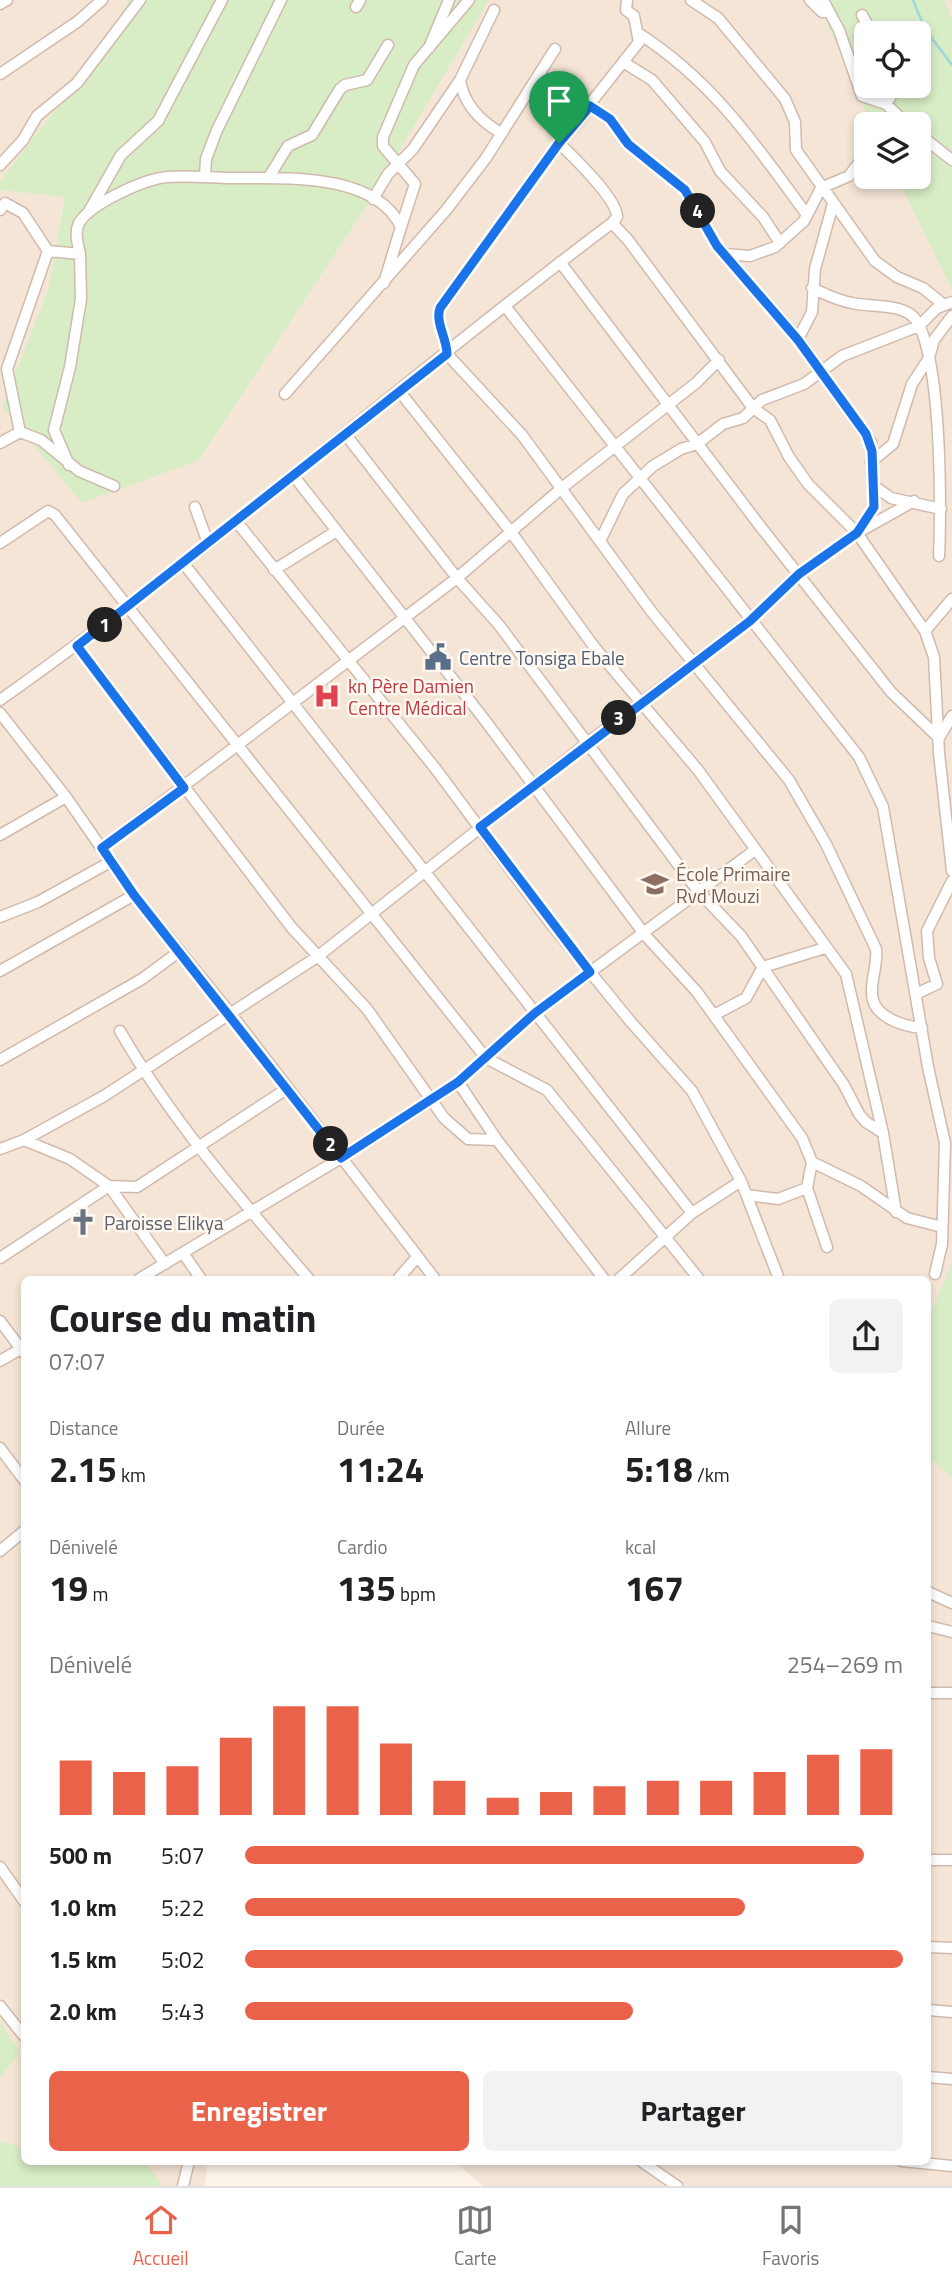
<!DOCTYPE html>
<html lang="fr">
<meta charset="utf-8">
<style>
body{margin:0;font-family:"Titillium Web",sans-serif;background:#f2f2f2;color:#202124;height:100vh;display:flex;flex-direction:column;font-size:26px;white-space:nowrap}
*{box-sizing:border-box;margin:0}
p{font-size:23px;color:#757577}
.icon{flex:none;width:38px;height:38px;fill:none;stroke:currentColor;stroke-width:2;stroke-linecap:round;stroke-linejoin:round}
.map{position:relative;flex:1;overflow:hidden}
.details{position:absolute;left:21px;top:1276px;width:910px;height:889px;display:flex;flex-direction:column;background:#fff;border-radius:10px;box-shadow:0 4px 10px #0003}
.details>*{flex:none}
.tools{position:absolute;left:854px;top:21px;display:grid;gap:14px}
.tools a{display:grid;place-items:center;width:77px;height:77px;border-radius:10px;background:#fff;box-shadow:0 4px 10px #0003;font-size:35px}
.pin{position:absolute;display:grid;place-items:center;width:60px;height:60px;color:#fff;margin:-72px -30px;border-radius:50% 50% 50% 0;rotate:-45deg;box-shadow:0 0 7px #0007}
.pin .icon{rotate:45deg}
.km{position:absolute;width:35px;height:35px;margin:-18px;border-radius:50%;background:#222;color:#fff;font-size:19px;line-height:35px;text-align:center}
.round{display:grid;place-items:center;flex:none;width:74px;height:74px;border-radius:10px;background:#f2f2f2}
.headline{display:flex;align-items:center;justify-content:space-between;height:119px;padding:0 28px}
h1{font-size:38px;font-weight:700;line-height:52px}
.stats{display:grid;grid-template-columns:repeat(3,1fr);gap:10px;height:119px;padding:7px 28px}
.stats div{display:grid;align-content:center}
.stats b{font-size:35px;font-weight:700}
.stats small{font-size:19px;font-weight:400}
.stats p{font-size:19px}
.chart{height:196px;padding:14px 28px}
.chart p{display:flex;justify-content:space-between}
.chart svg{width:100%;height:126px;margin-top:7px;stroke:#eb624a;stroke-width:6}
.primary-button{display:flex;gap:14px;margin-top:auto;padding:14px 28px}
.primary-button a{flex:1;height:80px;border-radius:10px;background:#eb624a;color:#fff;font-size:28px;font-weight:700;line-height:80px;text-align:center}
.primary-button a+a{background:#f2f2f2;color:#202124}
ul{padding:0 28px;list-style:none;font-size:23px}
li{display:grid;grid-template-columns:112px 84px 1fr;align-items:center;height:52px}
li i{height:18px;border-radius:9px;background:#eb624a}
.tab-bar{display:flex;justify-content:space-around;align-items:center;height:98px;border-top:2px solid #e0e0e0;background:#fff;font-size:19px;color:#757577}
.tab-bar a{display:grid;justify-items:center;gap:4px}
.tab-bar .selected{color:#eb624a}
.map>svg:first-child{display:block}
.residential{fill:#f5e5d7;fill-rule:evenodd}
.green{fill:#d8ecc6;fill-rule:evenodd}
.lines{fill:none;stroke-linecap:round;stroke-linejoin:round}
.stream{stroke:#a1d6da;stroke-width:2.5}
.street-casing{stroke:#d0baad;stroke-width:13}
.street{stroke:#fff;stroke-width:10}
.route-casing{stroke:#fff;stroke-width:14}
.route{stroke:#1a73e8;stroke-width:9}
.labels{text-anchor:middle;dominant-baseline:central;stroke-width:5;stroke-linejoin:round;paint-order:stroke}
.service-label{font-size:19px;fill:#4e5e75;stroke:#fff8f0;text-anchor:start}
.health-label{font-size:19px;fill:#be3a42;stroke:#fff8f0;text-anchor:start}
.education-label{font-size:19px;fill:#785e54;stroke:#fff8f0;text-anchor:start}
.worship-label{font-size:19px;fill:#5b616d;stroke:#fff8f0;text-anchor:start}
</style>
<div class="map">
<svg width="952" height="2186" viewBox="0 0 952 2186">
<rect width="100%" height="100%" fill="#fdf4e9"/>
<path class="residential" d="M0 0H128L114 32 0 181Z
M489 0H952V2186H483L454 2161H928V1279H24V2161H360L207 2164 205 2186H0V190L65 196 48 289 2 407 199 460 366 207ZM866 33H919V86H866ZM866 124H919V177H866Z"/>
<path class="green" d="M128 0H489L366 207 199 460 82 503 2 407 48 289 65 197 0 190V181L114 33Z
M817 0H944L952 20V290L897 177H919V124H871ZM866 33H919V86H866Z
M952 1262V1478L928 1456V1320Z
M0 2023 20 2052 0 2078Z
M0 2142 24 2147V2161H144L163 2186H0Z"/>
<g class="lines">
<path class="stream" d="M913 0 925 29 952 65"/>
<defs>
<path id="street" d="M627 0 626 10 634 16 639 42 559 143 440 308C435 322 447 339 447 354L522 435 651 611 789 780 826 844 876 949C878 964 871 978 872 993 872 1017 903 1026 922 1028
M691 0 718 18 785 99 795 122 796 150 875 261 897 277 923 288 944 305
M810 0 822 12 829 11
M823 0 839 30 862 96 886 104 907 124
M0 4 7 0
M356 7 360 0
M862 15 872 33
M638 33C714 82 755 144 807 215
M429 48 449 0
M623 62 652 80 705 142 720 171 763 217 780 243
M0 74 77 22 102 0
M460 80C464 105 480 121 501 133
M886 104 897 86
M590 106 610 119 628 144 685 190 717 246 798 339
M919 134 952 160
M0 165 23 140 37 116 77 83 140 0
M205 176 206 159 217 130 281 0
M269 177 288 146 312 135 340 89 345 85 367 80 388 45
M373 199 388 174 413 149 460 80 494 10
M833 204 815 269 812 312 798 339 871 442 874 507 859 530
M0 210 5 203 23 213 48 251 80 254 81 299 70 367 54 430 69 465
M88 213 121 155 158 121 222 0
M612 223 628 240 753 408 770 420 789 457 808 484 857 533 925 631 934 657 939 753 952 871
M401 227 415 184 383 146V137L414 65 469 0
M80 254C78 244 74 233 79 223 91 203 145 179 167 177 190 175 213 178 236 178 286 178 376 173 401 227L384 283
M724 254 750 256 775 247 804 221 821 188 849 176 866 153
M560 262 760 526 891 692 939 738 952 716
M812 288C825 294 838 301 852 303 870 307 894 304 910 314 943 336 941 515 939 556
M505 306 859 757 883 807 928 1067 945 1143 942 1244 935 1274
M400 392 511 532 595 648 698 770 846 974 883 1133 896 1212
M285 394 447 209 486 158 555 49
M20 432 41 440 79 471 114 486
M346 435 457 578 499 625 698 891 741 936 844 1085 859 1114 866 1122 883 1133
M0 443 20 432 7 369 48 251
M871 462 893 444 912 384 929 358 934 340 952 316
M293 475 484 719 645 935 697 992 802 1138 812 1162 807 1188 827 1247
M874 486 891 498 941 509
M195 507 208 543
M236 521 435 768 551 924 630 1021 692 1091 741 1181 779 1279
M600 541 623 494 653 466 681 449 697 444 723 424 743 418 762 400 804 384 842 356 919 326 937 308 952 302
M0 543 48 511 55 515 486 1058 547 1090 699 1279
M184 564 692 1213
M274 570 335 532
M925 631 952 599
M77 646 292 928 367 1009 444 1118 468 1139 497 1140
M0 700C211 551 405 378 612 223L617 217C617 198 573 157 559 143
M0 713 66 797 134 895 231 1014 435 1279
M0 835 66 797
M102 848 457 578 563 487 696 383 719 360
M0 917 38 902 112 861
M0 971 134 895
M916 994 937 984 929 958 927 931 952 881
M714 1015 746 998 763 967 825 948
M120 1031C172 1121 242 1201 309 1279
M0 1060 142 979 180 951
M458 1082 497 1140 604 1279
M24 1140 70 1159 109 1186 165 1264
M0 1149 24 1140 104 1096 317 957 586 744 750 621 799 574 857 533 914 501
M812 1162 861 1186 907 1218 942 1227
M747 1195 778 1199 807 1188
M183 1253 201 1279
M0 1258 109 1186 137 1187 288 1088
M139 1279 341 1158 458 1082 535 1013 755 850
M398 1279 417 1257
M619 1279 692 1213 741 1181
M0 1321 24 1353
M0 1361 24 1347
M0 1448 24 1480
M0 1551 24 1531
M928 1592 952 1603
M928 1626 952 1632
M928 1693H952
M928 1860H952
M0 1867 24 1901
M928 1947 952 1948
M0 2006 24 2036
M928 2010 952 2012
M928 2077 952 2079
M641 2161 677 2186
M902 2161 952 2166
M183 2186 189 2161"/>
</defs>
<use href="#street" class="street-casing"/>
<use href="#street" class="street"/>
</g>
<g class="lines">
<defs>
<path id="route" d="M590 106 610 119 628 144 685 190 717 246 798 340 866 434 872 451 874 507 857 533 799 574 750 621 480 827 590 972 535 1013 458 1082 341 1158 134 895 102 848 184 788 77 646 447 354C447 339 435 322 440 308L559 143Z"/>
</defs>
<use href="#route" class="route-casing"/>
<use href="#route" class="route"/>
</g>
<defs>
<symbol id="civic-bare" viewBox="-9 -9 18 18"><path d="M-.6-6.5H3V-4.5H.6V-3L4-1V1h2V6H-6V1h2V-1L-.6-3ZM-1.2 2.5V6h2.4V2.5Z" fill="#5c6f8a" stroke="#fff8f0" stroke-width="2.5" paint-order="stroke"/></symbol>
<symbol id="hospital-bare" viewBox="-9 -9 18 18"><path d="M-5-5h3v3.5h4V-5h3V5h-3V1.5h-4V5h-3Z" fill="#e0444e" stroke="#fff8f0" stroke-width="2.5" paint-order="stroke"/></symbol>
<symbol id="school-bare" viewBox="-9 -9 18 18"><path d="M0-5L7-2L0 1L-7-2ZM-4 1L0 2.5L4 1V4Q0 6-4 4Z" fill="#8d6e63" stroke="#fff8f0" stroke-width="2.5" paint-order="stroke"/></symbol>
<symbol id="church-bare" viewBox="-9 -9 18 18"><path d="M-1.2-6h2.4v3.5h3.3v2.4h-3.3V6h-2.4V-.1h-3.3v-2.4h3.3Z" fill="#6b7280" stroke="#fff8f0" stroke-width="2.5" paint-order="stroke"/></symbol>
</defs>
<g fill-rule="evenodd">
<use href="#civic-bare" x="419" y="638" width="38" height="38"/>
<use href="#hospital-bare" x="308" y="677" width="38" height="38"/>
<use href="#school-bare" x="636" y="865" width="38" height="38"/>
<use href="#church-bare" x="64" y="1203" width="38" height="38"/>
</g>
<g class="labels">
<g class="service-label">
<text x="459" y="657">Centre Tonsiga Ebale</text>
</g>
<g class="health-label">
<text x="348" y="685">kn Père Damien<tspan x="348" dy="22">Centre Médical</tspan></text>
</g>
<g class="education-label">
<text x="676" y="873">École Primaire<tspan x="676" dy="22">Rvd Mouzi</tspan></text>
</g>
<g class="worship-label">
<text x="104" y="1222">Paroisse Elikya</text>
</g>
</g>
</svg>
<div class="tools">
<a><svg class="icon" aria-label="locate" viewBox="0 0 24 24"><circle cx="12" cy="12" r="6"/><path d="M12 2v4M12 18v4M2 12h4M18 12h4"/></svg></a>
<a><svg class="icon" aria-label="layers" viewBox="0 0 24 24"><path d="M12 4l9 5-9 5-9-5zM3 14l9 5 9-5"/></svg></a>
</div>
<div class="pin" style="left:559px;top:143px;background:#1e9e55"><svg class="icon" aria-label="arrive" viewBox="0 0 24 24"><path d="M6 21V4h12l-3 4 3 4H6"/></svg></div>
<b class="km" style="left:105px;top:625px">1</b>
<b class="km" style="left:331px;top:1144px">2</b>
<b class="km" style="left:619px;top:718px">3</b>
<b class="km" style="left:698px;top:211px">4</b>
<section class="details">
<div class="headline"><div><h1>Course du matin</h1><p>07:07</p></div><a class="round"><svg class="icon" aria-label="share" viewBox="0 0 24 24"><path d="M12 15V3M7 8l5-5 5 5M5 13v7h14v-7"/></svg></a></div>
<div class="stats">
<div><p>Distance</p><b>2.15<small> km</small></b></div>
<div><p>Durée</p><b>11:24</b></div>
<div><p>Allure</p><b>5:18<small> /km</small></b></div>
</div>
<div class="stats">
<div><p>Dénivelé</p><b>19<small> m</small></b></div>
<div><p>Cardio</p><b>135<small> bpm</small></b></div>
<div><p>kcal</p><b>167</b></div>
</div>
<div class="chart"><p><span>Dénivelé</span>254–269 m</p>
<svg viewBox="0 0 160 44" preserveAspectRatio="none"><path d="M5 44V25M15 44V29M25 44V27M35 44V17M45 44V6M55 44V6M65 44V19M75 44V32M85 44V38M95 44V36M105 44V34M115 44V32M125 44V32M135 44V29M145 44V23M155 44V21"/></svg>
</div>
<ul>
<li><b>500 m</b>5:07<i style="width:94%"></i></li>
<li><b>1.0 km</b>5:22<i style="width:76%"></i></li>
<li><b>1.5 km</b>5:02<i style="width:100%"></i></li>
<li><b>2.0 km</b>5:43<i style="width:59%"></i></li>
</ul>
<div class="primary-button"><a>Enregistrer</a><a>Partager</a></div>
</section>
</div>
<nav class="tab-bar">
<a class="selected"><svg class="icon" aria-label="home" viewBox="0 0 24 24"><path d="M3 11l9-7 9 7M6 9v11h12V9"/></svg>Accueil</a>
<a><svg class="icon" aria-label="map" viewBox="0 0 24 24"><path d="M3 6l6-2 6 2 6-2v14l-6 2-6-2-6 2zM9 4v14M15 6v14"/></svg>Carte</a>
<a><svg class="icon" aria-label="saved" viewBox="0 0 24 24"><path d="M7 4h10v16l-5-4-5 4z"/></svg>Favoris</a>
</nav>
